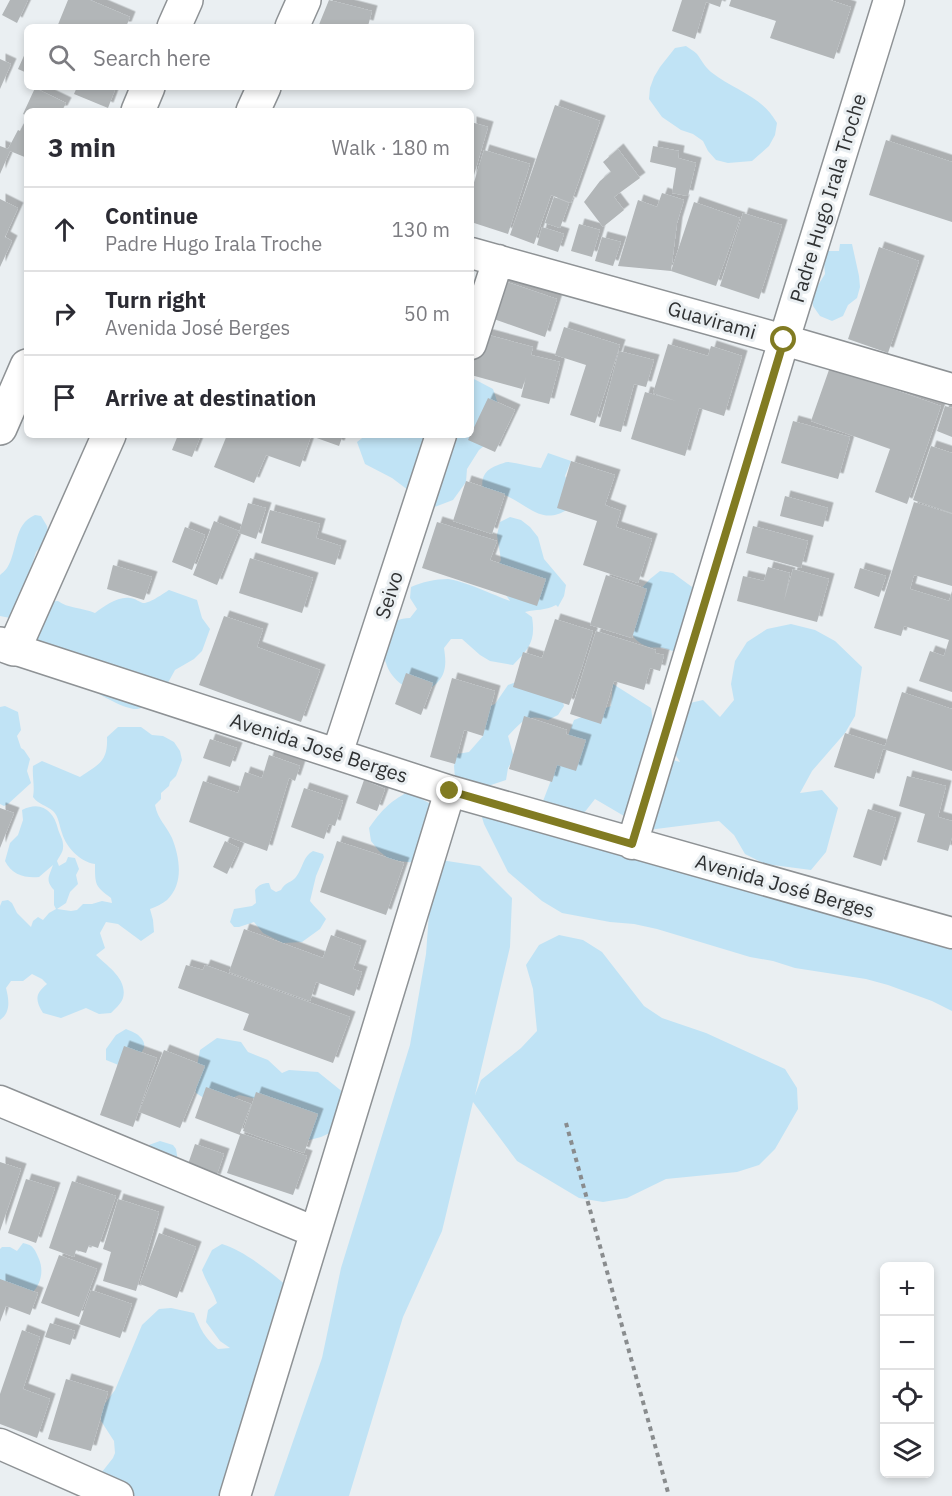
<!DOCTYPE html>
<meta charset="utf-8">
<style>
body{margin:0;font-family:"IBM Plex Sans",sans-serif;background:#f2f2f3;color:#2b2b33}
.controls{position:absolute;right:18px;bottom:18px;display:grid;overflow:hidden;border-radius:9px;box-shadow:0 3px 9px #0003}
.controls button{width:54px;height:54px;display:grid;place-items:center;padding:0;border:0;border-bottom:2px solid #e1e1e2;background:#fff;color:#2b2b33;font:30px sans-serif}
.stop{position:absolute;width:18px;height:18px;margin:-14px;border:4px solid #817b22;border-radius:50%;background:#fff}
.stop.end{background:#817b22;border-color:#fff;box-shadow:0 2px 6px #0008}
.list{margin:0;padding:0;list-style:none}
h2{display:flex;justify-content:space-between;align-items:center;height:78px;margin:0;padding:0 24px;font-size:26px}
h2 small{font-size:20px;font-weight:400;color:#7c7c81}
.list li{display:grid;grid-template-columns:39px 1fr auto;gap:18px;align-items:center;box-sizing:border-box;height:84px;padding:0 24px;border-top:2px solid #e1e1e2}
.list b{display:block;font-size:22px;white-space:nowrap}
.list p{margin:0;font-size:20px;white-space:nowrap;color:#7c7c81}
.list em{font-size:20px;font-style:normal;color:#7c7c81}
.icon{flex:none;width:33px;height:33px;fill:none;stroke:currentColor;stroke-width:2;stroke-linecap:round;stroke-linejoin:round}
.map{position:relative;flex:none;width:952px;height:1496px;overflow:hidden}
.search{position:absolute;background:#fff;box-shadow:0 3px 9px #0003;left:24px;top:24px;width:450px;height:66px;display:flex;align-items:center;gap:15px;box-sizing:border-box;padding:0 21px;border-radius:9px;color:#7c7c81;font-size:22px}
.panel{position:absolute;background:#fff;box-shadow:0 3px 9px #0003;left:24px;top:108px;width:450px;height:330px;border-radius:9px}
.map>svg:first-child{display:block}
</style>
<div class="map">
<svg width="952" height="1496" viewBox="0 0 952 1496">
<defs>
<filter id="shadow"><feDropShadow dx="5.5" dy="-5.5" stdDeviation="0" flood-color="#0004"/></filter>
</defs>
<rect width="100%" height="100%" fill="#eaeff2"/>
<path fill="#c0e3f5" d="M686,46C689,48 694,51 697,54C702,61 705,67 711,72C735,91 761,95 777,123L775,135L769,146L752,161L728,163L716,160L708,151L703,141L693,134L681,130L662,117L649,99L650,88L654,77L660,67L675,48Z
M840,244H852L859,276L860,287L857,298L848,305L843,316L832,321L820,316L813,306L812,295L825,274L824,263L827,251H839Z
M471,378L474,379L493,389L500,410L496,436L479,450L467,469L466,482L453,500L432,508L392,478L365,464L357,442L366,435H471Z
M548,453L571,461L565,476L571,487L568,509C543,526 529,506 507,496C500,493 490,495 483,495C481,479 482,471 498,465C501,464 505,462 508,462C519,463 530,467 541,468Z
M35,515L41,516L47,526L48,532L43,544L36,552L31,568L20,595L16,617L10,618L0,616V575C2,573 5,571 7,568C18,551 13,524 35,515Z
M510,517L521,520L530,527L538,537L544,559L566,585L564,596L558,607L556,605C544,611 537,609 525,612L532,617C536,641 529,649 513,665L490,661L480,655L462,639H451L444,648C446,661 447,673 437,683C419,700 392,684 386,663C384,659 385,653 385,649C385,629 389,619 410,618L417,609L410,598L411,587C422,582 435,579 448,579C464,581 494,595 510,601L498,583L496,570L501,560L497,535L500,522Z
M660,571L673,573L703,595L686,650C673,653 675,651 663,648C658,647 653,648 649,647C627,640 629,623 627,604L650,579Z
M169,590L197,600L202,618L210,629L202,651L194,659L175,670L158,701C152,703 143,708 137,709C115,710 53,663 32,650L48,602L58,601C67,608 83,608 95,613C104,606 118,596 130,598C135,598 139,602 143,603C149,604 164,593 169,590Z
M791,624L815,630L835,641L862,667L855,716L845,733L812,771L800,793L822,790L838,808L826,852L811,870L765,864L745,854L734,835L719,821L648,830L595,799L580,818L952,947V1011L932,1001L888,985L866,979L795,968L773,961L750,957L657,929L634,924L610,922L562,913L542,901L508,872L484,824L481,814L540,809L574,720L611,706L613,684L651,708L658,756L680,762L669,744L681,705L703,700L720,717L734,700L731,684L735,661L747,642L767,629Z
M519,681L561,695L564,706L558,715L548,720C526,713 522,722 508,736L514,758L508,768L506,780L473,791L455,779L454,766L457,754L469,752L483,736L473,713L495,704L508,685Z
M5,706L18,712L21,730L17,736L21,748L24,750L30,759L27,771L31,783L8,804L4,806L0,804V707Z
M118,727H141L152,735L163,736L174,742L180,751L182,760L176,776L170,782L169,786L161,793V799L155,805C158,820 166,825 172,838C180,858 184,884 167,900C162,904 156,907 150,909L153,920L154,932L141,941L118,924L106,922L100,933L105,948L96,955C107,966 128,979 123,998C121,1004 115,1009 111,1013L99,1014L86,1008L61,1018L43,1013C35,1000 35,994 47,984L42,979L32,974L23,981H11L6,988C9,1000 11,1012 0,1020V906L2,901L8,900L12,903L17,913L31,927L33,921L38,917L43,920L49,913L56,909L54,905V890C45,880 49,877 53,865L39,877C24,878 12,875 5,861L10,843L18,835L23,820L22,810C41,800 54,811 58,829C60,836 64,840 63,848C63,852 59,857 57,861L59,866L66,862L68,857L75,858L79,869L76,875L78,884L70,892L66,903L57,909L71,911L77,910L83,904H92L102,901L112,903L111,898C95,886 95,885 95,864C80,862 66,847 62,833C59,825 59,817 53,811C46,805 39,805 33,797C35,786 32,777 33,766L42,761L80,777C99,764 108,762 107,737Z
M408,792L429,803L437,811L434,859L480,866L512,898L510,947L475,1095L481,1080L521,1048L537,1031L533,989L526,965L539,945L559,935L583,940L602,952L644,1006L662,1018L706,1033L785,1069L797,1088L798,1109L775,1149L759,1165L737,1172L666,1179L627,1198L603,1202L579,1198L517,1161L473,1102L442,1231L403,1317L349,1496H274L322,1358L341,1268L410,1045L426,954L433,860L423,864L400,861L389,859L379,851L371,841L369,828C381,811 389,802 408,792Z
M313,851L323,854L324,857L316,876L310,901C315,908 321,912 326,919L320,929L302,942L283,943L263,933L254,922L239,927H234L230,922L234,909L252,906L256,903L255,890C259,885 262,883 269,883L271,889L276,892L281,890C285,882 291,883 296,877C303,868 303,856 313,851Z
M126,1029C130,1031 137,1033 140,1037C154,1050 130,1061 121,1066L106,1060V1049L116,1035Z
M217,1038L241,1042L248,1052L268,1060L282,1073L289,1070L318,1072L344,1093L332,1132L321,1137L302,1142L262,1100L239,1095L230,1099L207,1100L196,1093L195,1077L200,1050Z
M160,1141L173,1145L176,1149L178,1161L146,1146Z
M23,1243C34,1245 35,1250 39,1259C44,1271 41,1285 31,1294L0,1289V1249L2,1247H10L17,1251Z
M222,1244C247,1252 271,1273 291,1289L268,1374L250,1389L253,1400L242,1496H106L98,1477L113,1458L115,1453L114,1441L101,1421V1409L115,1390L142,1325L159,1309L171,1308L194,1313C201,1330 204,1337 218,1349L230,1348L220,1341L206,1322L208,1310L217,1303C213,1291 206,1282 202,1270L212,1250Z"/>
<path fill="#b2b6b8" filter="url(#shadow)" d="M10,0H28L17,23L2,15Z
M68,0H90L130,17L126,27H57Z
M329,0L372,11L368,26L361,24L360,27H318Z
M682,0H722L720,7L706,2L695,39L672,31Z
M731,0H830L851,7L834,59L770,38L776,21L729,6Z
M27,49V73L18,69Z
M0,59L11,64L0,89Z
M77,87H116L108,108L74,94Z
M35,88L66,103L62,111H27V116L23,114Z
M555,105L600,121L571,203L551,195L534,244L510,235Z
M27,117V158L10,151L0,174V146L8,149L18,130L20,131Z
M471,122L488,127L472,182H471Z
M886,140L952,162V222L869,195Z
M653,146L679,151L678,158L696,163L688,196L672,193L676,168L650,162Z
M618,149L640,178L614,197L624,210L603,227L584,202L600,181L611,172L603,162Z
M484,150L530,164L508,234L471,222V192Z
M662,193L684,200L677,223L671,271L694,202L740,218L716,286L671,271L618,266L638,200L657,207Z
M554,197L569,203L560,228L545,223Z
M0,199L18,208L5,237L12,241L0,267Z
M743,213L782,225L759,299L720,286Z
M579,224L600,230L592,257L571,251Z
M542,227L564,234L558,252L537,245Z
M602,237L621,242L613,266L595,261Z
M879,247L919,261L888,353L848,339Z
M504,281L557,299L545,337L491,318Z
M564,327L620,345L595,423L570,415L586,365L555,355Z
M481,333L533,347L531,355L560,362L549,404L521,397L526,377L522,389L471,375V371Z
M668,344L708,356L711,346L742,356L724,416L699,408L685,456L631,439L645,392L676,401L653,393Z
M619,351L654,360L646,387L634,384L621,432L599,426Z
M830,367L941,406L907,504L875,492L890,449L811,421Z
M488,398L515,410L495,452L468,440Z
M945,406L952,408V437L937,431Z
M793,421L850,437L838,479L781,463Z
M178,435H201L192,457L172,450Z
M227,435H343L339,446L311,436L300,467L266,455L254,483L214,467Z
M931,446L952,453V513L913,500Z
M571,461L615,475L605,505L621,511L616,527L652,539L638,583L583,565L597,521L557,508Z
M466,481L505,494L492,534L453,521Z
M785,496L828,508L823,527L780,516Z
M914,502L952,514V586L914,575L910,589L949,601L952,591V692L919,681L930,651L944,656L949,640L904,626L901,636L874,628Z
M248,503L266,508L256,539L239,533Z
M270,510L320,524L316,538L341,546L335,565L261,543Z
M214,521L239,531L217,585L193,575Z
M437,522L497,541L490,560L546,579L537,606L422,568Z
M753,526L808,541L801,568L746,553Z
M185,527L205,535L192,570L172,562Z
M250,558L313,578L302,613L239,593Z
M113,565L152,577L144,600L107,589Z
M768,567L790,573L784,601L793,569L829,579L817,622L737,601L743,576L764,581Z
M860,568L886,576L879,597L854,588Z
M606,575L647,589L632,638L590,625Z
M224,616L263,629L257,647L320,670L301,722L199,685Z
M555,619L593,631L581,670L570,666L581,670L569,705L513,687L523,652L542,658Z
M596,631L656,650L655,653L664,655L660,671L650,668L644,690L614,681L601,724L570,714Z
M406,673L433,683L421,715L395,704Z
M452,678L495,691L483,736L464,730L455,764L430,757Z
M902,692L952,709V771L883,749L874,779L834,767L845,733L885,746Z
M524,716L567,730L566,734L586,740L576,771L557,765L552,782L509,769Z
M210,739L237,748L230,767L203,758Z
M269,755L300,766L295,781L289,778L267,851L189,822L203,781L238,793L245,772L262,778Z
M907,776L946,786L938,817L952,821V837L948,851L917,842L925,814L899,806Z
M364,780L385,789L377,811L356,803Z
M304,788L343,801L335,826L329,824L324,839L291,827Z
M0,808L14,813L0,848Z
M868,809L896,818L881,866L853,857Z
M225,841L239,848L227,874L213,867Z
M337,841L404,863L386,915L320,892Z
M244,929L323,958L331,935L361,946L353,969L362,972L354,996L316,982L310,1001L229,972Z
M186,965L203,970L205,965L350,1017L333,1063L243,1030L249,1014L178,988Z
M124,1046L157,1058L133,1127L100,1115Z
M164,1050L205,1066L180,1128L139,1112Z
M206,1087L251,1104L240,1133L307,1156L293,1195L227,1173L240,1135L195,1118Z
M256,1092L318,1114L304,1153L243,1131Z
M195,1144L224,1154L215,1180L186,1170Z
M0,1162L21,1169L0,1231Z
M26,1179L55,1188L36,1243L8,1233Z
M72,1181L116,1196L98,1248L89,1245L86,1253L76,1250L74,1257L49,1248Z
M118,1199L159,1212L136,1291L103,1281L111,1252L103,1249Z
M159,1233L196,1247L177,1298L140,1284Z
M59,1255L97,1269L79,1317L41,1303Z
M0,1279L38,1293L30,1315L6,1306L0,1322Z
M91,1290L132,1304L120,1338L79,1324Z
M50,1323L75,1331L70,1345L45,1337Z
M22,1330L40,1337L23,1389L50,1399L37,1438L0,1424V1394Z
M66,1379L108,1392L91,1451L48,1439Z"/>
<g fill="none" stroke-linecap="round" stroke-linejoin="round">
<defs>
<path id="minor" d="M471,253L784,340L952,389
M471,344L498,260
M14,649L450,791L952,933
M337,754L441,435
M632,844L784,340L889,0
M0,1101L315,1232
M0,1444L118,1496
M235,1496L450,791"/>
<path id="major" d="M174,27L186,0
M292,27L304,0
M138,111L148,87
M253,111L264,87
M0,428L27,366
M0,644L14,649L109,435"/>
</defs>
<use href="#minor" stroke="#8e9295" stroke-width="33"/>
<use href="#major" stroke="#8e9295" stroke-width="36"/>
<path stroke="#898c8e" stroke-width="4" stroke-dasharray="4.5 4.5" stroke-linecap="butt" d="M566,1123L669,1496"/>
<use href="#minor" stroke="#fff" stroke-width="30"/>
<use href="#major" stroke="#fff" stroke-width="33"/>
</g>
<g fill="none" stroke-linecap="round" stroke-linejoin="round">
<path stroke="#817b22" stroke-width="8" d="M450,791L632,844L784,340"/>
</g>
<g text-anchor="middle" stroke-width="6" stroke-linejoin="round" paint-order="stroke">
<g font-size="20" fill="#2f3132" stroke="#eaeff2">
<text transform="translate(828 198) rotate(-73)" y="7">Padre Hugo Irala Troche</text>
<text transform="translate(712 320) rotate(16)" y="7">Guavirami</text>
<text transform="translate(389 595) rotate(-72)" y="7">Seivo</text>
<text transform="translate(319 748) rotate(18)" y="7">Avenida José Berges</text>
<text transform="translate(785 886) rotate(16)" y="7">Avenida José Berges</text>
</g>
</g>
</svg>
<div class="controls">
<button>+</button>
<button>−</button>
<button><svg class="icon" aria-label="locate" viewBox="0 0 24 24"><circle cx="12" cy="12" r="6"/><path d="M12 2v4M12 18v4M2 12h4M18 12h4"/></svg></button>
<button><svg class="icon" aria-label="layers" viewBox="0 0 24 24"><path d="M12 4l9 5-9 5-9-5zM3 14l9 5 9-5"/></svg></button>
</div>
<div class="stop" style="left:784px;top:340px"></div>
<div class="stop end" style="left:450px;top:791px"></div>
<div class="search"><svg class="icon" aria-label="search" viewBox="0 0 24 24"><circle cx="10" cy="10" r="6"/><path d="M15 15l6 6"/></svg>Search here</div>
<section class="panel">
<h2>3 min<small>Walk · 180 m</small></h2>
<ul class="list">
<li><svg class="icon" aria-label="ahead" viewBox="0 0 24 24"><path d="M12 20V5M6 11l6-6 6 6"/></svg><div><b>Continue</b><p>Padre Hugo Irala Troche</p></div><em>130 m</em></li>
<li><svg class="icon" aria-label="right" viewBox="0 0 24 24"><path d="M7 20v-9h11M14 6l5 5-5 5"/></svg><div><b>Turn right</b><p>Avenida José Berges</p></div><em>50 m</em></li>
<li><svg class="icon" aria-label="arrive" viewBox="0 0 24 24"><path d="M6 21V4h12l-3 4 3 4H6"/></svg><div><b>Arrive at destination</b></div></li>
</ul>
</section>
</div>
